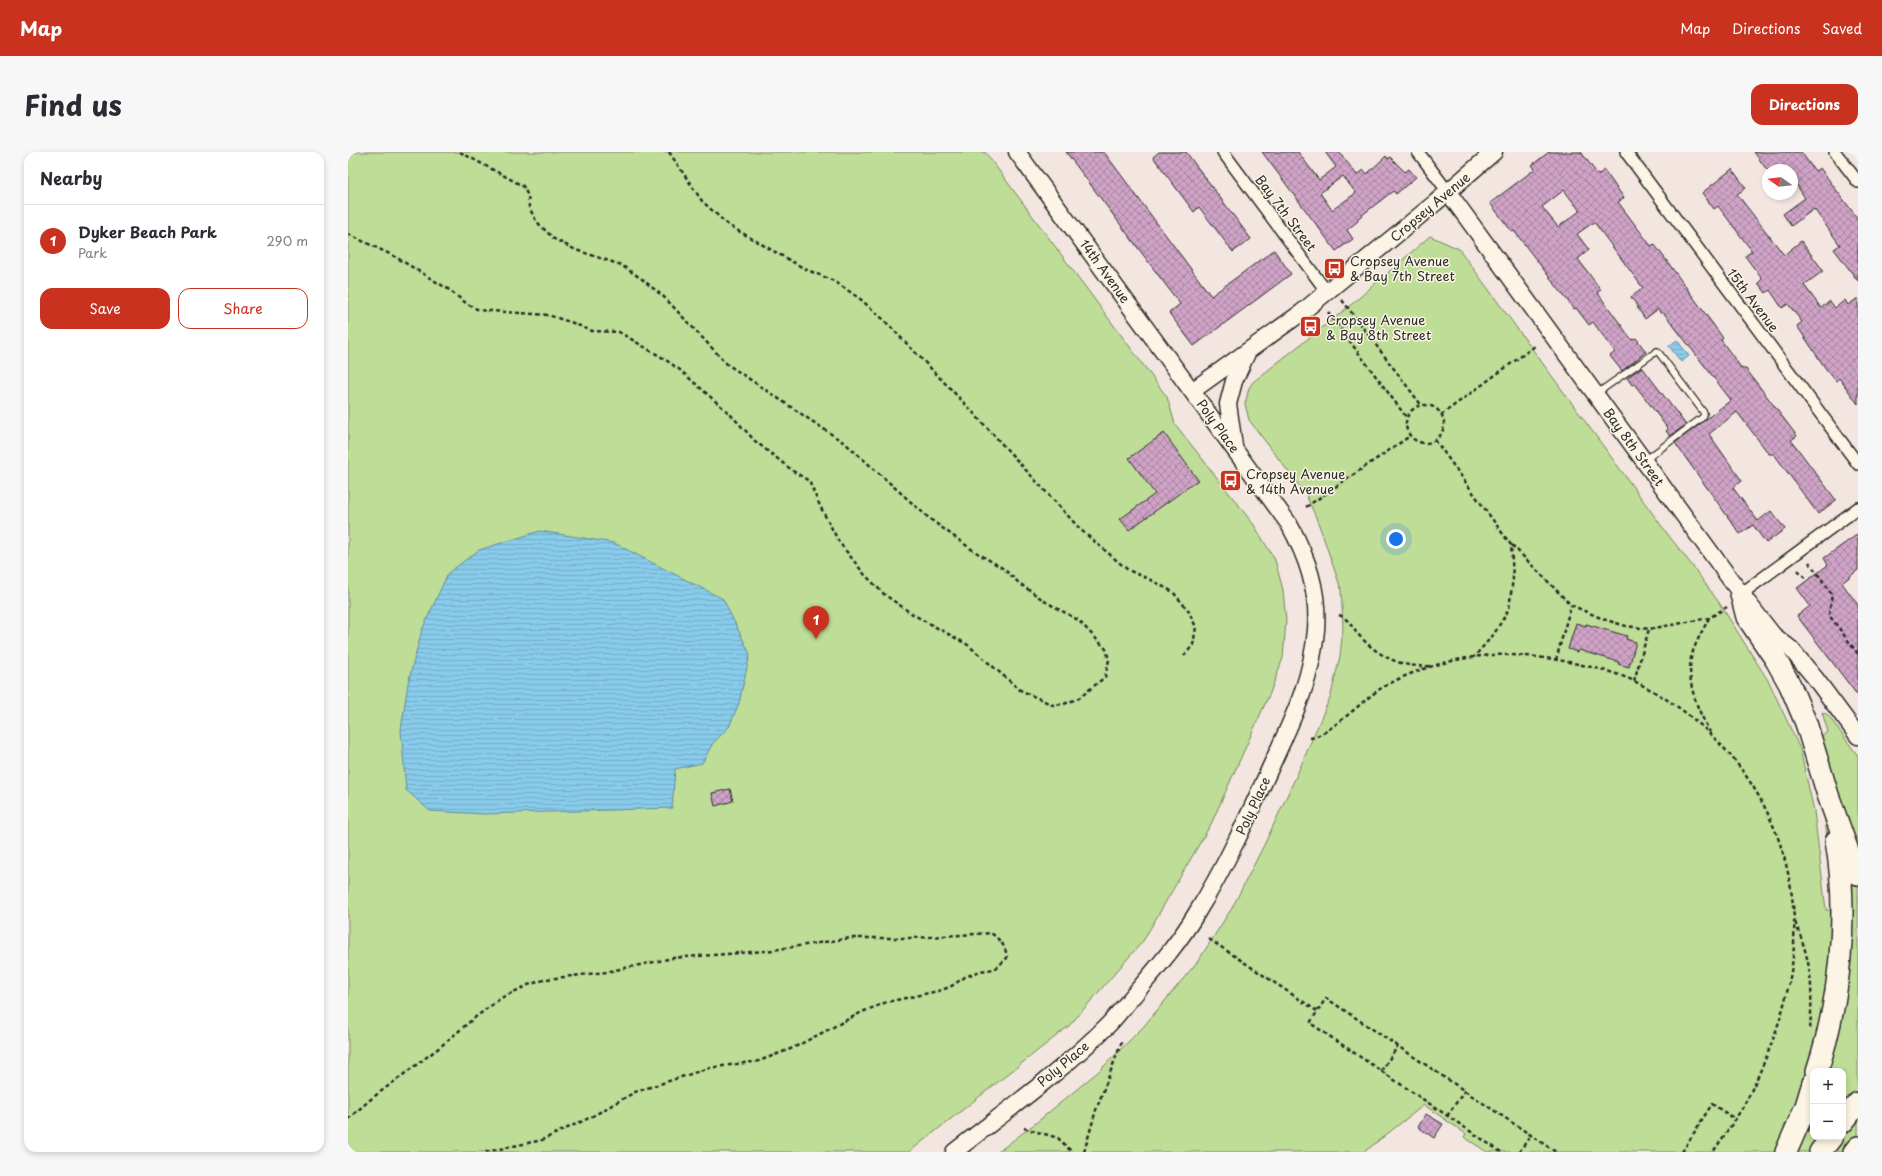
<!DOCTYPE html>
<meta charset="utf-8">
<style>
body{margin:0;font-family:"Playpen Sans",sans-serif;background:#f7f7f7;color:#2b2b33}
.controls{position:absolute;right:12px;bottom:12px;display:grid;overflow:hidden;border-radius:8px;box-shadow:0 2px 6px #0003}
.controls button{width:36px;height:36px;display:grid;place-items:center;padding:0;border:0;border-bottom:1px solid #e1e1e2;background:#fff;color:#2b2b33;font:20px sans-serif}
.compass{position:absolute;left:1414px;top:12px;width:36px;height:36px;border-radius:50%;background:#fff;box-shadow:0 2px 6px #0003;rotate:285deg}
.you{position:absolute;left:1048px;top:387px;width:14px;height:14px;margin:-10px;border:3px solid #fff;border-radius:50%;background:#1a73e8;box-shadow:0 0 0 6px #1a73e833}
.badge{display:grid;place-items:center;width:26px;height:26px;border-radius:50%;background:#c8321e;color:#fff;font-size:13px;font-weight:700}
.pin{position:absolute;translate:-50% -33px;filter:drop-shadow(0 1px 2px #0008)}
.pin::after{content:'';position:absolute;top:21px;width:14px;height:12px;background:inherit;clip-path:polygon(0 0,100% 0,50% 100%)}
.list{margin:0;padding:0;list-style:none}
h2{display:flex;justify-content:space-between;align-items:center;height:52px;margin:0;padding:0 16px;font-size:17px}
h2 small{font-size:13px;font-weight:400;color:#7c7c81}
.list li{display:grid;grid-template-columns:26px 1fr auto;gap:12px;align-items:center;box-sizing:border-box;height:72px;padding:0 16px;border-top:1px solid #e1e1e2}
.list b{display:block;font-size:15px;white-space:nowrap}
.list p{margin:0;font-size:13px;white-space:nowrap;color:#7c7c81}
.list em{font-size:13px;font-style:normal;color:#7c7c81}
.actions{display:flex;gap:8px;padding:12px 16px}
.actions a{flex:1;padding:9px 0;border:1px solid #c8321e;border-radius:12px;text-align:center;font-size:14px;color:#c8321e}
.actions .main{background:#c8321e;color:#fff}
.map{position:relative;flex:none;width:1510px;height:1000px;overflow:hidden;border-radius:12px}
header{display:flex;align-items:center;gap:24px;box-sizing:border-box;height:56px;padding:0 20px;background:#c8321e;color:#fff}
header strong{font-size:19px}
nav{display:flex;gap:22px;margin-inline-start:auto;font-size:14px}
.intro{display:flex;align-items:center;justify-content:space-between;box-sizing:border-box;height:96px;padding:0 24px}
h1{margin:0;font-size:28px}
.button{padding:10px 18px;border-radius:12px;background:#c8321e;color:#fff;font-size:14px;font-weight:700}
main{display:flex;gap:24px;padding:0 24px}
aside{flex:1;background:#fff;border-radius:12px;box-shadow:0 2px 6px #0003}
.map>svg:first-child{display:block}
</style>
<header>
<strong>Map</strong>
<nav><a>Map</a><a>Directions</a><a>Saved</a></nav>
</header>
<div class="intro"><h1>Find us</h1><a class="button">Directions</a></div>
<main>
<aside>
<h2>Nearby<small></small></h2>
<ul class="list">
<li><span class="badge">1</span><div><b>Dyker Beach Park</b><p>Park</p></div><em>290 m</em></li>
</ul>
<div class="actions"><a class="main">Save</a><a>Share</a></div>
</aside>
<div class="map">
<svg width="1510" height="1000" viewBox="0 0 1510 1000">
<defs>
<pattern id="water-rules" width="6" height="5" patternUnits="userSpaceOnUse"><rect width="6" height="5" fill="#89cbeb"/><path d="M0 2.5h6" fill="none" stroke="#76aeca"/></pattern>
<pattern id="building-cross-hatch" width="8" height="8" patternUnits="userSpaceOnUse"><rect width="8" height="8" fill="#cfa3c6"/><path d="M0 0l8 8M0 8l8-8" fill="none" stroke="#a885a1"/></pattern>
</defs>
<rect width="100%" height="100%" fill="#f3e5df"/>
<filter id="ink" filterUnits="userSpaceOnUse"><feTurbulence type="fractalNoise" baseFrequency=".025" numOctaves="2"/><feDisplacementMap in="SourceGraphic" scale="8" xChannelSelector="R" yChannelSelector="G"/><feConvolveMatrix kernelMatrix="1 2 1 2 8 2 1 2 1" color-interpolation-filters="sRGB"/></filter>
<g filter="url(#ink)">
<path fill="#bedd96" stroke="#748460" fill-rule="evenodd" d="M0,0H637L819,245L827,272L906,373L927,408L935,438L938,469L935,506L922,541L863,672L795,789L721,874L561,1000H0Z
M1082,84L1111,97L1321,384L1343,412L1372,452L1421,530L1452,597L1466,659L1478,758H1486V745L1476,659L1462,592L1480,580L1474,560L1480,563L1510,604V1000H1139L1116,985L1118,982L1076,953L1016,1000H650L689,970L751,919L796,874L850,809L884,756L918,689L951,618L983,543L992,504L995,475L993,437L970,370L958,343L901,268L897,252L901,236L905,230L1004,152ZM1465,919H1495V985H1465Z"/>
<path fill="url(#water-rules)" stroke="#638b9e" d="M1329,188L1341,204L1333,210L1321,194Z
M192,379L266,391L375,447L402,502L391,551L381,575L365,591L354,611L327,617L324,656L137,662L82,659L58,638L53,578L60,531L74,478L100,421L131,398Z"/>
<path fill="url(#building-cross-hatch)" stroke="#2b2b2b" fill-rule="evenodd" d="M718,0H756L863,144L926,98L943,122L846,194L821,161L832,152Z
M811,0H838L903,87L885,100L851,55L846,60L805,5Z
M914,0H950L971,28L988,15L977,0H991L1009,23L1016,18L1019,22L1038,4L1040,7L1042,5L1057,20L1061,17L1068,25L1048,42L1045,39L1009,67L1010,69L999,78L1005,87L988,99ZM995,24L1008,41L984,58L972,41Z
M1201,0H1233L1250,23L1256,18L1276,46L1270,50L1303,94L1306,92L1313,101L1375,186L1373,188L1394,217H1398L1449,284L1443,288L1488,348L1470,362L1426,302H1421L1389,260L1361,282L1394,329L1385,336L1410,369L1423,359L1437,377L1418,391L1405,373L1392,382L1327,291L1383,248L1315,160L1313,162L1310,157L1297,167L1289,155H1290L1283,145L1295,136L1246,70L1229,82L1241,98L1230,107L1253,138L1249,140L1284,188L1288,186L1298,200L1274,219L1262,204L1267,200L1245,170L1241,173L1228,156L1226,157L1166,79L1164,80L1142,51L1187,17L1184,13ZM1216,38L1232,59L1210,75L1194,55Z
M1406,0H1453L1467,19L1472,16L1510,67V129L1486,97L1492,93L1466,57L1443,74L1435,62L1457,46L1444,26V18H1419Z
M1384,17L1398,36L1389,42L1436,103L1453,89L1474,117L1475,119L1456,133L1473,156L1482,149L1487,156L1497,148L1500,153L1510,146V252L1491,226L1488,229L1478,217L1449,174L1454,170L1440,152L1434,156L1422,138L1418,141L1410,131L1414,127L1397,104L1404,99L1370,54L1366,57L1354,41Z
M1294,215L1338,273L1322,284L1318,279L1320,277L1297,246L1286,232L1284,233L1279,226Z
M816,281L850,328L781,378L772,367L807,342L781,306Z
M1510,382V418L1494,431L1510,453V544L1449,464L1462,454L1449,436L1480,413L1476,406Z
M1228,471L1238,474V472L1279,484L1278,487L1288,490L1281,515L1270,512L1271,510L1231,498L1230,500L1220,497Z
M382,637L385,649L367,654L364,641Z
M1078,962L1095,972L1086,986L1070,975Z"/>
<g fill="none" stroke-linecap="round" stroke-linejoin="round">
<defs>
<path id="lane" d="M1248,242L1309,199L1311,201L1356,261L1355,265L1296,309"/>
<path id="street" d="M875,0L979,140
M1070,0L1100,40
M1278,0L1510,312
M1487,0L1510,30
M1393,442L1510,356"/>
<path id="secondary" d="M1100,40L1393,442L1425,483L1443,497L1467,526L1510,584
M844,239L953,161L1087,51L1146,0
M886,294L880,252L886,229L900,199
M606,1000C658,959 713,920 760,873C769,864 776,854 785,844C807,818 830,792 848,762C878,714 901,663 924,612C945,566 964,528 968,478C971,438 959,405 941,372L669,0"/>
<path id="highway" d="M1393,442L1399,465L1428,508L1442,533L1458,571L1480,643L1500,699L1510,722
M1469,919C1492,849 1501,762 1488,689
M1495,970L1510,951
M1438,1000L1458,954L1465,931
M1472,1000L1484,985
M1506,1000L1510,995"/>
</defs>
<use href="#lane" stroke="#2b2b2b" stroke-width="8"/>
<use href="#street" stroke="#2b2b2b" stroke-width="14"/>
<use href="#secondary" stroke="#2b2b2b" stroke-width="19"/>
<use href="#highway" stroke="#2b2b2b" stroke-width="24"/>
<path stroke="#2b2b2b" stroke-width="2.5" stroke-dasharray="4 3" stroke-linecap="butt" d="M321,0L354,49L380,73L457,117L486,129L511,146L535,167L620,255L733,378L780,418L803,428L825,440L840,458L848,475L845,493L836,504
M0,82L46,104L100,137L119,152L131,158L200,163L225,171L244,179L271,180L315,206L332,218L383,263L407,289L445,319L461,329L472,354L491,390L517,423L537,443L566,463L620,493L672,538L705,553L716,552L731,546L757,525L761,508L758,497L730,468L698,450L671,431L656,417L626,399L582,367L498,292L379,212L317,146L294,127L273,113L228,98L206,87L188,69L181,55L180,44L175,34L112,0
M994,148L1074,254
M980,160L1059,266
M1058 272a19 19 0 1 1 38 0a19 19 0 1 1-38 0Z
M1093,263L1187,194
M1087,288L1163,393L1165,426L1161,457L1146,482L1126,505
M958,355L1062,284
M1164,393L1223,453L1255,467L1278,474L1301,477L1361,466L1379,455
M1461,410L1484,442L1481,463L1510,502
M1450,418L1459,428
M991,463C999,466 1003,473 1008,480C1028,503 1051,516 1082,514
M1361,466C1355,478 1346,493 1343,506C1339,532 1349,557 1362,580
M1208,508L1223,453
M1286,529L1301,477
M962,586C980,584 1015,548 1032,537C1065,517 1106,506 1144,503C1168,502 1193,505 1216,509C1239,514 1265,519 1286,529C1380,575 1442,663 1446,769C1449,825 1429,884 1405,935C1395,958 1379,979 1365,1000
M1447,770C1464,811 1465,834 1462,878
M861,787L969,859
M1033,919L1050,894
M1099,964L1117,938
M0,967L23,947L92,895L125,867L153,846L180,833L199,827L258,820L325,806L418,799L503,786H564L643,781C652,788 658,794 659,806L647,817L632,819L617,825L602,835L590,839L539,850L514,860L445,896L411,909L361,916L287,940L243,965L194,988L137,1000
M676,976L710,986L724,1000
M736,1000L748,958L774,889
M1153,1000L962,871L978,846L1208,1000
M1171,1000L1183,983
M1334,1000L1364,952L1387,967"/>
<use href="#lane" stroke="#fcf5e5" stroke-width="5.5"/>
<use href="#street" stroke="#fcf5e5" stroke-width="11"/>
<use href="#secondary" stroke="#fcf5e5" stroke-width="16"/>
<use href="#highway" stroke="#fcf5e5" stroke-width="21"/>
</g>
</g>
<defs>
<symbol id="bus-square" viewBox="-11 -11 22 22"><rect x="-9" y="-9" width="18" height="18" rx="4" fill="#c8321e" stroke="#fcf5e5"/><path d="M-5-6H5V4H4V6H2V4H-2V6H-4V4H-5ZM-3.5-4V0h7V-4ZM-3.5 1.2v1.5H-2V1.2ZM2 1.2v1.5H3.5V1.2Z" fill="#fff"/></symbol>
</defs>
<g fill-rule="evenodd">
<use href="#bus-square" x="974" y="104" width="25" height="25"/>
<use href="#bus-square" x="950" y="162" width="25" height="25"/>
<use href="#bus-square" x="870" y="316" width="25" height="25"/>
</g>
<g text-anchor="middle" stroke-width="3" stroke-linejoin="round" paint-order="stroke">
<g font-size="13" fill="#2b2b2b" stroke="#fcf5e5">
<text transform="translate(1082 55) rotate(-40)" y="5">Cropsey Avenue</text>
<text transform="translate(938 61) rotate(53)" y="5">Bay 7th Street</text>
<text transform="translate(757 119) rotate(54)" y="5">14th Avenue</text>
<text transform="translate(1405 148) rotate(53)" y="5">15th Avenue</text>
<text transform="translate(870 274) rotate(54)" y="5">Poly Place</text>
<text transform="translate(1286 295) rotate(54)" y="5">Bay 8th Street</text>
<text transform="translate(905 654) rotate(-65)" y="5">Poly Place</text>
<text transform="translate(715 912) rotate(-40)" y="5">Poly Place</text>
</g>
<g font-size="13" fill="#2b2b2b" stroke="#fcf5e5" text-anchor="start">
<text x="1002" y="114">Cropsey Avenue<tspan x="1002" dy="15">&amp; Bay 7th Street</tspan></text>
<text x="978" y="173">Cropsey Avenue<tspan x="978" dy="15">&amp; Bay 8th Street</tspan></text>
<text x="898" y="327">Cropsey Avenue<tspan x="898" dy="15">&amp; 14th Avenue</tspan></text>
</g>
</g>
</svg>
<div class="controls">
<button>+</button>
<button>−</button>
</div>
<svg class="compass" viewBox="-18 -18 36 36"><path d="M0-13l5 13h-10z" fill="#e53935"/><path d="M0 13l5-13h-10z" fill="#7c7c81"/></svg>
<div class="you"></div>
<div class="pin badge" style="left:468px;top:487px">1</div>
</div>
</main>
